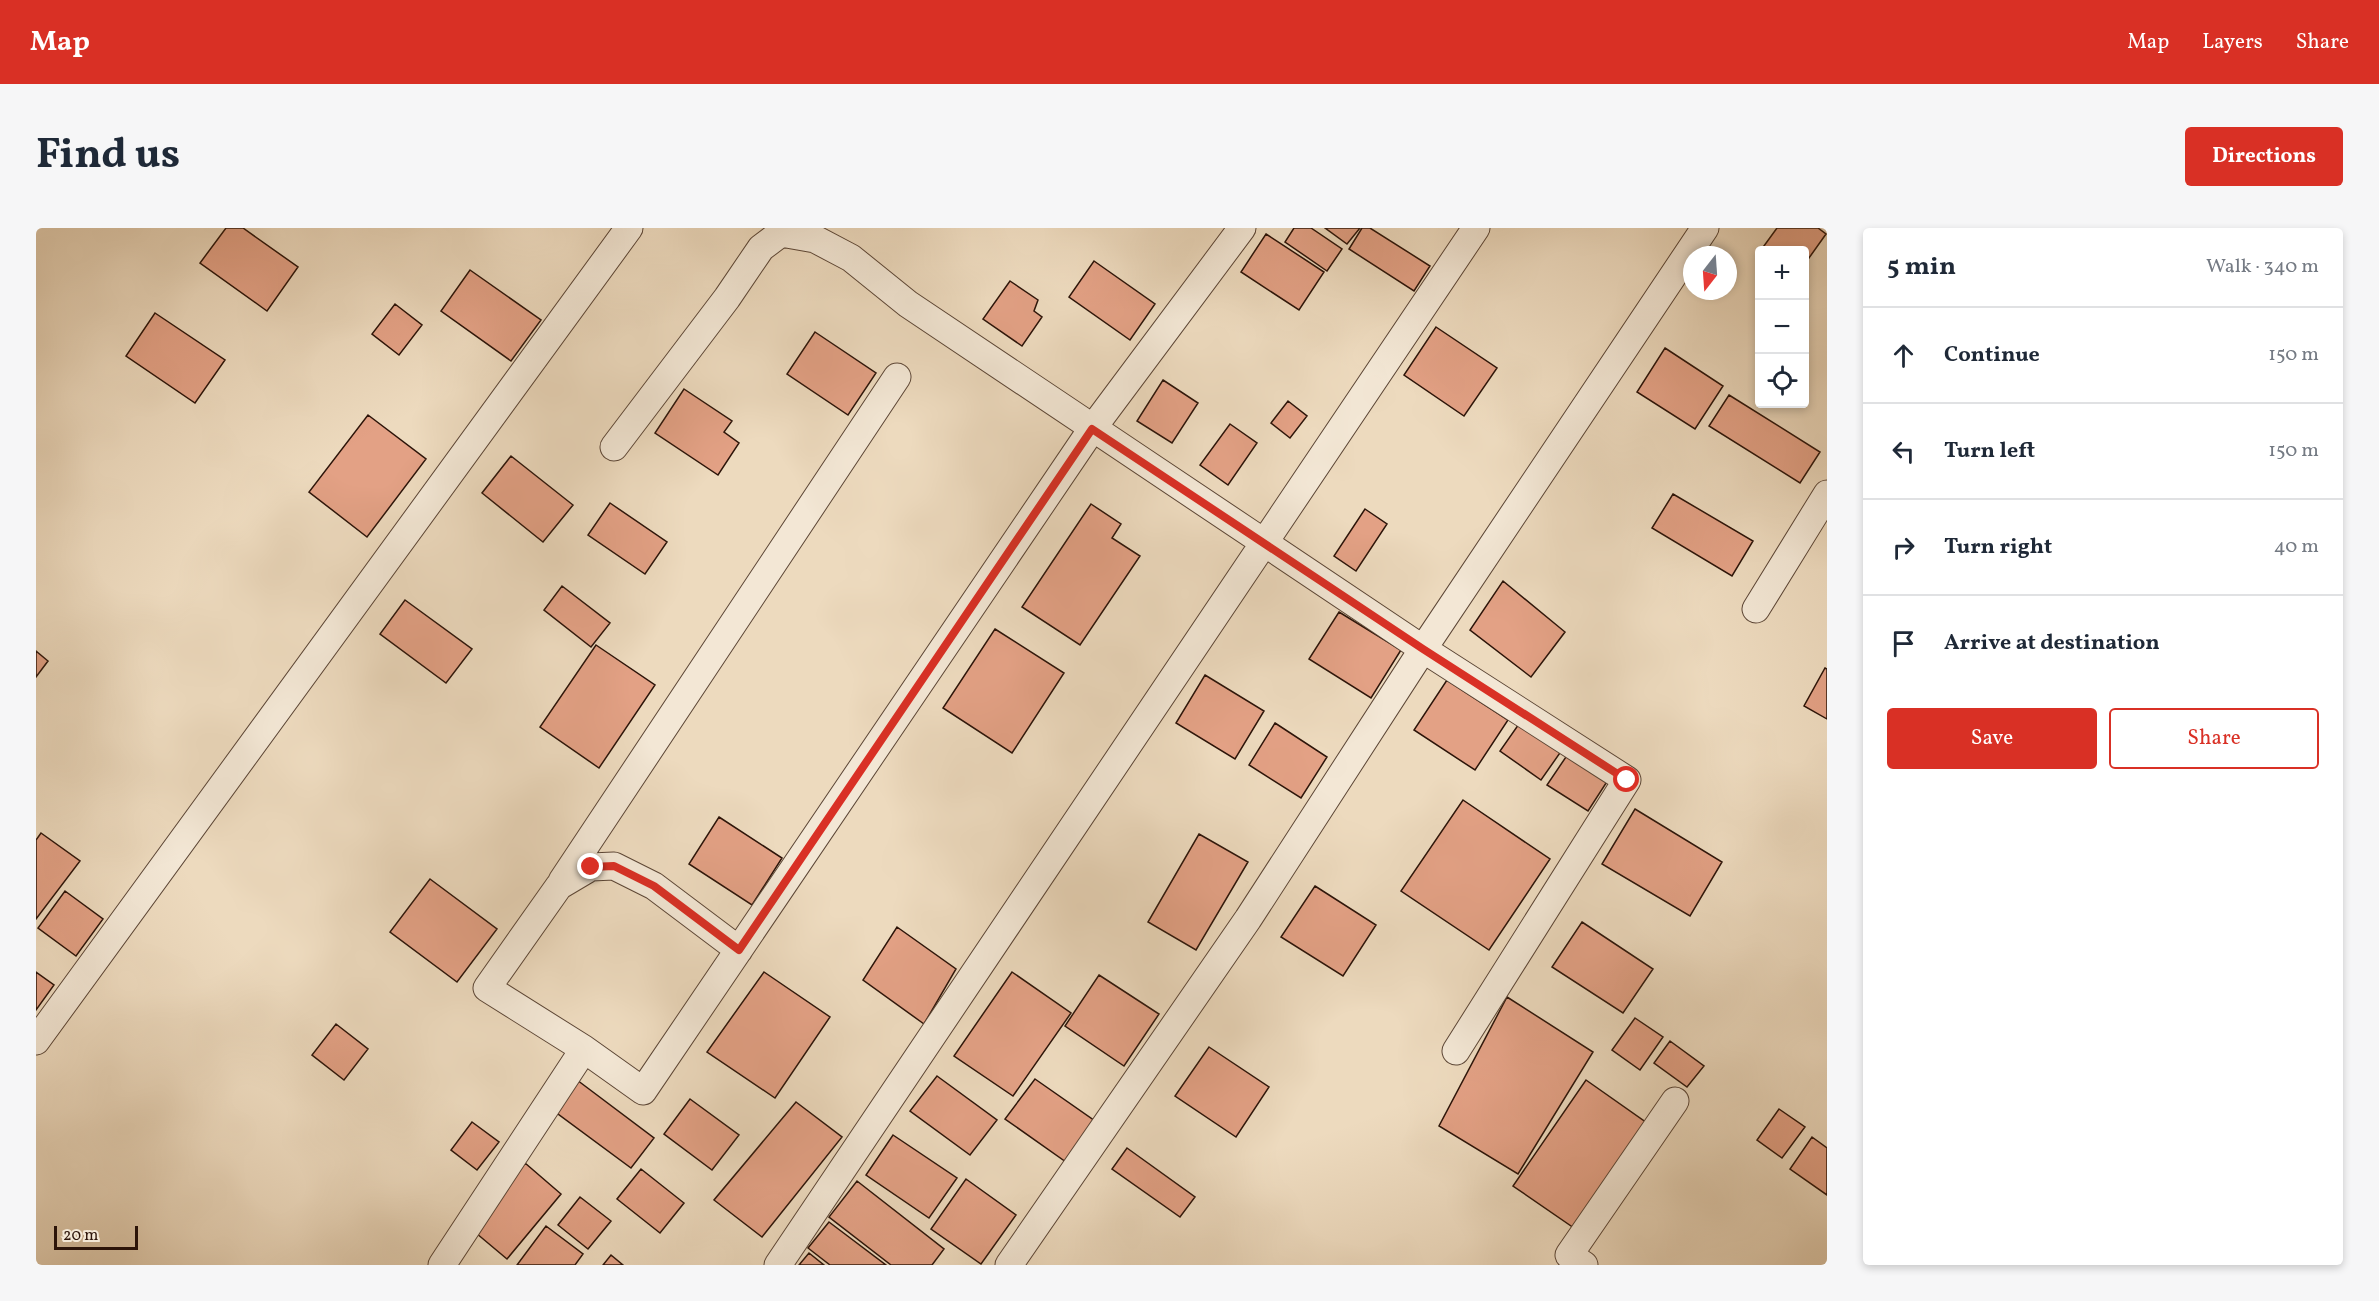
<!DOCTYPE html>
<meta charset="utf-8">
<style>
body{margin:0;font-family:Vollkorn,serif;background:#f6f6f7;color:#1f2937}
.controls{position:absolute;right:18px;top:18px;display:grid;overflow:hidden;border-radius:6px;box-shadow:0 3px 9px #0003}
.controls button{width:54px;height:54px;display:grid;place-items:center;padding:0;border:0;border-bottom:2px solid #e0e1e3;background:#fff;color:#1f2937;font:30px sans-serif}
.compass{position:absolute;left:1647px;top:18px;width:54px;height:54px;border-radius:50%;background:#fff;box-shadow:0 3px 9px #0003;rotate:197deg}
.scale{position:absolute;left:18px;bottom:15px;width:84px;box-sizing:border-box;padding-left:6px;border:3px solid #2c1409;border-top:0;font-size:16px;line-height:21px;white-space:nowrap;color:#2c1409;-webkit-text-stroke:4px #f3e7d5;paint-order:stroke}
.stop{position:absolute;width:18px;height:18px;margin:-14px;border:4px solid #d93025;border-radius:50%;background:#fff}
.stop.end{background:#d93025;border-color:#fff;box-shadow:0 2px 6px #0008}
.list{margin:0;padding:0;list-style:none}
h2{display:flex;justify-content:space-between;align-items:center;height:78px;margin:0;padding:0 24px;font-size:26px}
h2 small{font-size:20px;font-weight:400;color:#747a83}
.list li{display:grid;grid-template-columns:39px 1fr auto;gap:18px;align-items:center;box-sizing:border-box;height:96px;padding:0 24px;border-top:2px solid #e0e1e3}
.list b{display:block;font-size:22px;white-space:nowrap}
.list em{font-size:20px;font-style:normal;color:#747a83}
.actions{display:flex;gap:12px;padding:18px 24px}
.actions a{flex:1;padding:14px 0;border:2px solid #d93025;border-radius:6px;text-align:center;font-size:21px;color:#d93025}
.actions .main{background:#d93025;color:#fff}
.icon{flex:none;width:33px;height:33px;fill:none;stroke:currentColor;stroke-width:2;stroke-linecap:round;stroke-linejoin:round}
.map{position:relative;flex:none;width:1791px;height:1037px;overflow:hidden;border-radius:6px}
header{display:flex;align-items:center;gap:36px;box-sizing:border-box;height:84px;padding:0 30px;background:#d93025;color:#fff}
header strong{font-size:28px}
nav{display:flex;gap:33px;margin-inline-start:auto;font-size:21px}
.intro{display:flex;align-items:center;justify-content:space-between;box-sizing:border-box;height:144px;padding:0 36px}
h1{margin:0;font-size:42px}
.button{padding:15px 27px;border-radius:6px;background:#d93025;color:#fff;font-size:21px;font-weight:700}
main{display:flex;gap:36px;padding:0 36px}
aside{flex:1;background:#fff;border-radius:6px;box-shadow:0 3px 9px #0003}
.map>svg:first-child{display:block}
</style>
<header>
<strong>Map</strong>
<nav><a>Map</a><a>Layers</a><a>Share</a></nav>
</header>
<div class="intro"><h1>Find us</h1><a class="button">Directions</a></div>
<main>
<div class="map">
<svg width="1791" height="1037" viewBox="0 0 1791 1037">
<rect width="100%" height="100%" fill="#eddabe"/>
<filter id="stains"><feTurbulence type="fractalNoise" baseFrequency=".00333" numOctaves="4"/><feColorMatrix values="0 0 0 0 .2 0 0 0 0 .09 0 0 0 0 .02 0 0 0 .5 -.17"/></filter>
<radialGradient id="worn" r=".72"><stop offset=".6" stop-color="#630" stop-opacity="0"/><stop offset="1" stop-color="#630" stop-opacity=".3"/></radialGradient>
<path fill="#e3a185" stroke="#2c1409" stroke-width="1.5" d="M190,0H207L262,39L231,83L164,35Z
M1258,0H1275L1306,21L1291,43L1249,14Z
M1289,0H1324L1311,16Z
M1326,0H1334L1394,38L1378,63L1313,21Z
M1741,0H1782L1790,6L1768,37V22H1725Z
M1230,6L1288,44L1263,82L1205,44Z
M1058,33L1119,76L1094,112L1033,69Z
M434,42L505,92L475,133L405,83Z
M974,53L1002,72L998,83L1006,89L986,118L947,91Z
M359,76L386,97L363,127L336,106Z
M119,85L189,132L159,175L90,128Z
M1400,99L1461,140L1428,188L1368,147Z
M779,104L840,145L812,187L751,146Z
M1629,120L1687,158L1659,201L1601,164Z
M1127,152L1162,175L1136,215L1101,193Z
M648,161L696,193L688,204L703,215L682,247L619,205Z
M1693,167L1784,224L1764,255L1673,198Z
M1252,173L1271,188L1254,210L1235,195Z
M332,187L390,231L331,309L273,264Z
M1194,196L1221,215L1192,257L1164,237Z
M475,228L537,277L507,314L446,265Z
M1637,266L1717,313L1696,348L1616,300Z
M574,275L631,314L609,346L552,307Z
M1055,276L1085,296L1076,310L1104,328L1044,417L986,379Z
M1329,281L1351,296L1320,343L1298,328Z
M1467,353L1529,404L1495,449L1434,402Z
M526,358L574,395L555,419L508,382Z
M369,372L436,421L410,455L344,406Z
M1303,384L1365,422L1335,470L1273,431Z
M959,401L1028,445L976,525L907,480Z
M560,417L619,457L563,540L504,499Z
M0,423L12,433L0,449Z
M1789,440L1791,441V491L1768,478Z
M1169,447L1228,483L1199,531L1140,495Z
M1411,452L1472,492L1439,542L1378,502Z
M1485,493L1526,522L1505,552L1464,523Z
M1239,495L1291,529L1265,570L1213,537Z
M1534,523L1574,549L1552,583L1511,557Z
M1427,572L1514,631L1453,722L1365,663Z
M1599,581L1686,634L1654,688L1566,636Z
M683,589L746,630L716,677L653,636Z
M5,605L44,633L0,691V612Z
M1163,606L1212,634L1160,722L1112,694Z
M394,651L461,701L421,754L354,704Z
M1279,658L1340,697L1307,748L1245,709Z
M29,663L67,691L40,728L2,700Z
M1546,694L1617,741L1587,785L1516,739Z
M861,699L920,741L888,796L827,752Z
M0,744L18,757L0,782Z
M728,744L794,789L739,870L671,824Z
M976,744L1035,785L977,868L918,828Z
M1063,747L1123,786L1088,838L1029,798Z
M1471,769L1557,824L1482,946L1403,898Z
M1599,790L1627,809L1604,842L1576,822Z
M300,796L332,821L308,852L276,827Z
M1634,813L1668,838L1651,859L1618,835Z
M1173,819L1233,859L1200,909L1139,868Z
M901,848L961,892L934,927L874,883Z
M999,851L1059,893L1030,934L969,891Z
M541,852L618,910L595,940L518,883Z
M1550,852L1611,895L1538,1000L1477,958Z
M654,871L703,907L676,942L628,906Z
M760,874L806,909L726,1009L678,972Z
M1743,881L1769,899L1746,930L1721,912Z
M436,894L463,914L441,942L415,922Z
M857,907L921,950L893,990L830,947Z
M1776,909L1791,920V967L1754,941Z
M1091,920L1159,969L1144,989L1076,941Z
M489,935L525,966L471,1031L434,1000Z
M605,941L648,975L624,1005L581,971Z
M930,951L980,987L945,1036L895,1001Z
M821,953L908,1021L896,1037H855L793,989Z
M544,969L575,993L552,1021L522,997Z
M793,994L850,1037H794L772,1020Z
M510,998L547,1026L539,1037H481Z
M773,1025L788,1037H763Z
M575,1027L587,1037H567Z"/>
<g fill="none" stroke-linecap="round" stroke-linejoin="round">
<defs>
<path id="minor" d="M578,219L691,70L725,20L745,5L779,11L815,30L872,76L1387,421L1591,552L1420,823
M1720,381L1791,266
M526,653L861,149
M703,722L618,658L578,638L555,639L523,658L451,760L548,821L607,863L1056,201L1206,0
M0,813L593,0
M406,1037L548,821
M742,1037L1440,0
M973,1037L1212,691L1387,421L1669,0
M1548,1037L1533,1027L1639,873"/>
</defs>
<use href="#minor" stroke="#5c4636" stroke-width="29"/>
<use href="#minor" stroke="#f3e7d5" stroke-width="27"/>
</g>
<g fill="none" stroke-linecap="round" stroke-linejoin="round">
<path stroke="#d93025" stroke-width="8" d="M555,639L578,638L618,658L703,722L1056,201L1387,421L1591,552"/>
</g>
<rect width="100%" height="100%" filter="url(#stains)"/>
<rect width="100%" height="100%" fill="url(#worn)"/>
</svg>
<div class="controls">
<button>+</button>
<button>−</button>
<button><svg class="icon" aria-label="locate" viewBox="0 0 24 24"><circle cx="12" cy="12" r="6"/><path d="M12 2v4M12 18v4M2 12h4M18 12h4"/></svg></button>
</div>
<svg class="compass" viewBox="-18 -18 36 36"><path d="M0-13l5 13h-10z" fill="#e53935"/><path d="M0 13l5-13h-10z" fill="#747a83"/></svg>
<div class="scale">20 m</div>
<div class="stop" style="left:1591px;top:552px"></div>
<div class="stop end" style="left:555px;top:639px"></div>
</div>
<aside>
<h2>5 min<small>Walk · 340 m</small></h2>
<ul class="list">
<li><svg class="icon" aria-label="ahead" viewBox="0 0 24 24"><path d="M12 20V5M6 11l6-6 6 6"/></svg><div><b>Continue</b></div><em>150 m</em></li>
<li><svg class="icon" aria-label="left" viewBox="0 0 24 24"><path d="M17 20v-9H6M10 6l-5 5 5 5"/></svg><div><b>Turn left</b></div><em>150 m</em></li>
<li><svg class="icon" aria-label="right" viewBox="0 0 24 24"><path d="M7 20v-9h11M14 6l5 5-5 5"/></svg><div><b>Turn right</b></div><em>40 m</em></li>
<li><svg class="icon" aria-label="arrive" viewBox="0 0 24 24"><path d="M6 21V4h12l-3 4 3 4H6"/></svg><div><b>Arrive at destination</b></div></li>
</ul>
<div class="actions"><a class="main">Save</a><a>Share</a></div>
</aside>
</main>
